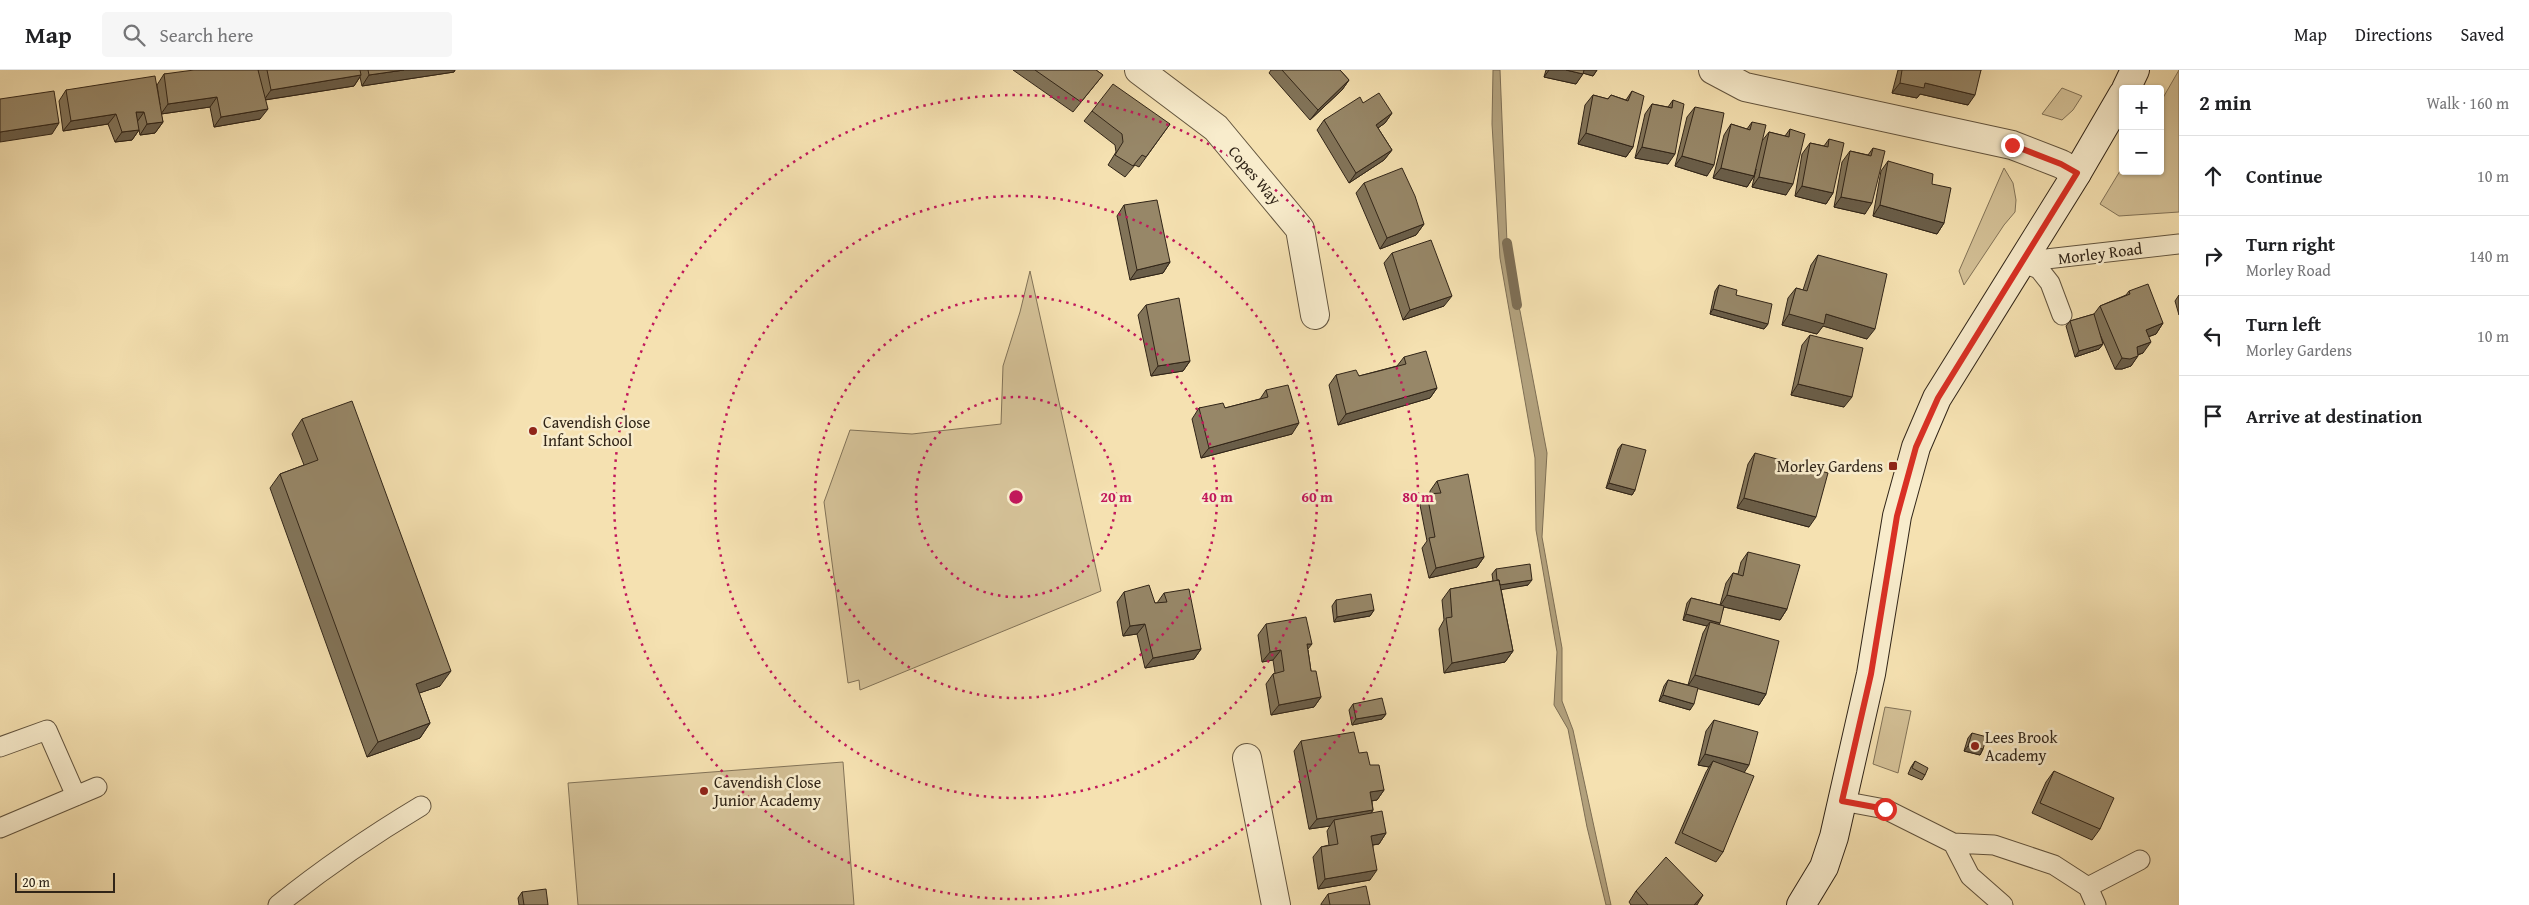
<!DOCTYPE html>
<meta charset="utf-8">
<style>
body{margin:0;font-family:"Gentium Book Plus",serif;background:#f6f6f6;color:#202124}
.controls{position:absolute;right:15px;top:15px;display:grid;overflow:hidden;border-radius:5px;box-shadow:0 1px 4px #0004}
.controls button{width:45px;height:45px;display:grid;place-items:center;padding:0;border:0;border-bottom:1px solid #e0e0e0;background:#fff;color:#202124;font:25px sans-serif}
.scale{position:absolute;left:15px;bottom:12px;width:100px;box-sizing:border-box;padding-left:5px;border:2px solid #312518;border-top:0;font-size:14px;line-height:18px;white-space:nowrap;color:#312518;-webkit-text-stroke:4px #f8eccc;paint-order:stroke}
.stop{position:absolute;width:15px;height:15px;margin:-11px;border:4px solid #d93025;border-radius:50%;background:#fff}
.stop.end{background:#d93025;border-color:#fff;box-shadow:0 1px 5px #0008}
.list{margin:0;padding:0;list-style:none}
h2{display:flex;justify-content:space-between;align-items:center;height:65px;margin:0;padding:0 20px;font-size:21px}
h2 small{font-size:16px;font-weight:400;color:#757577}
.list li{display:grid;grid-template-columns:32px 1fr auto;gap:15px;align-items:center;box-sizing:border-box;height:80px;padding:0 20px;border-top:1px solid #e0e0e0}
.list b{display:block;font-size:19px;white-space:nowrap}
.list p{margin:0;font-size:16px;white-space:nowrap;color:#757577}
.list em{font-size:16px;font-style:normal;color:#757577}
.icon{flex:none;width:28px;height:28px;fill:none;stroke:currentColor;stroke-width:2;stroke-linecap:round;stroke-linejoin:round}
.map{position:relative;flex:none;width:2179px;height:835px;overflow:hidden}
header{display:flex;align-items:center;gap:30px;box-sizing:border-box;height:70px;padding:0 25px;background:#fff;border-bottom:1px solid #e0e0e0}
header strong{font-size:24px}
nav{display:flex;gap:28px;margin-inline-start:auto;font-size:18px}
.search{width:350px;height:45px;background:#f6f6f6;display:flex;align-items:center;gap:12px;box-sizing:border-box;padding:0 18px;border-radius:5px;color:#757577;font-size:19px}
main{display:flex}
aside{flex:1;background:#fff}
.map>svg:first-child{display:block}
</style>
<header>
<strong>Map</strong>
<div class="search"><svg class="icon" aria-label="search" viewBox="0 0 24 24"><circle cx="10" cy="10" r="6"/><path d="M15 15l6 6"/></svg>Search here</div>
<nav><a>Map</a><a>Directions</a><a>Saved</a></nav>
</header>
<main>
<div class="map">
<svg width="2179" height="835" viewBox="0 0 2179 835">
<rect width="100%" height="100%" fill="#f5e1b1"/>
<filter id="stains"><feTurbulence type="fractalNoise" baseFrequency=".004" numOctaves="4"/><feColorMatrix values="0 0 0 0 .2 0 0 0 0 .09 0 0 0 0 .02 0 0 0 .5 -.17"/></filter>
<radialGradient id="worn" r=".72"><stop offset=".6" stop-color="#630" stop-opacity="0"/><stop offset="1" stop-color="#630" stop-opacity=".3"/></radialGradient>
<path fill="#d4c197" stroke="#827358" d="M2179,0V142L2119,146L2100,134L2123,96V101H2160V33Z
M2062,18L2082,26L2073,40L2062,50L2042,44Z
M2004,98L2013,113L2016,130L2015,142L2004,155L1964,215L1959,201Z
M1030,201L1101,521L860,620L859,610L848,613L824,432L850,360L912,364L1001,354L1003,296L1020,242Z
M1885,637L1911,641L1898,703L1873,694Z
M843,692L854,835H578L568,713Z"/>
<path fill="#b2a17d" stroke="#7e6f55" d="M1493,0H1500L1507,173L1513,216L1520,241L1547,383L1542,467L1562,578V631L1573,660L1611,835H1606L1587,757L1568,659L1554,635L1557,582L1536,460L1535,388L1500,188L1492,54Z"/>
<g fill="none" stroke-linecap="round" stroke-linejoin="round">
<path stroke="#7e6f55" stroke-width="10" d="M1507,173L1517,235"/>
<defs>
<path id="lane" d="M2020,192L2179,174
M2020,192L2039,199L2050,213L2062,245
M0,677L47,660L76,726
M1842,731L1885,739L1953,773L1994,775L2054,795L2088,817L2096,835
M0,758L97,717
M1953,773L1970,806L2003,835
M2088,817L2140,790
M278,835C324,798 371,766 421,736"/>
<path id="street" d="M1139,0L1216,58L1300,159L1315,245
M1713,0L1745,17L2012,75L2061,94L2077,103
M1247,688L1276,835"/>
<path id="secondary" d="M2126,19L2135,0
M1801,835L1824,797L1834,767L1871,604L1897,446L1916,377L1937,328L2077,103L2123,24"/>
</defs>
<use href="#lane" stroke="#62543e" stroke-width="21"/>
<use href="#street" stroke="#62543e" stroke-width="30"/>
<use href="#secondary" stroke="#312518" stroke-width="30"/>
<use href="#lane" stroke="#f8eccc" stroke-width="19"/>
<use href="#street" stroke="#f8eccc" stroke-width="28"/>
<use href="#secondary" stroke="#f8eccc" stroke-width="28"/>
</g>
<path fill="#827459" stroke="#312518" d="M259,0H455L454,2L362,16L360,7L354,16L265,30L260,49L214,57L210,37L161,44L163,52L155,63L140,65L139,60L132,70L115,72L108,54L63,61L59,31L66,20L160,35L157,15L164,4L258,1Z
M1013,0H1096L1103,5L1073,42Z
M1271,0H1340L1349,10L1342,20L1310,50L1269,3Z
M1546,0H1597L1593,6L1583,3L1576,14L1544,7Z
M1898,0H1981L1968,35L1920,24L1917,28L1892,23Z
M1632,21L1633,77L1626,87L1578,74L1585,35L1593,25L1608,29L1611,25L1626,30Z
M1673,30L1668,94L1635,88L1645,44L1652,34L1668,37Z
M1363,33L1392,43L1385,53L1378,58L1392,80L1384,90L1349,113L1317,60L1324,50Z
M1695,37L1707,106L1675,96L1687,47Z
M1092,41L1170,54L1139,97L1135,95L1125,107L1108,95L1116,82L1115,75L1084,51Z
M1752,52L1762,71L1769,62L1785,66L1790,59L1786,125L1752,117L1756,99L1754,106L1747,117L1713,108L1724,65L1731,54L1747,59Z
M1829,69L1833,123L1826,134L1795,126L1802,84L1810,73L1824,76Z
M1873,78L1865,144L1834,137L1842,92L1850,81L1868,85Z
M1888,91L1932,114L1944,153L1937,164L1873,146L1881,101Z
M1364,113L1424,154L1416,165L1380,179L1356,123Z
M1124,135L1170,192L1163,203L1130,210L1117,146Z
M1392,183L1444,236L1403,250L1384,193Z
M1818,185L1867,269L1823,256L1817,264L1782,255L1788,228L1796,218L1803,220L1811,195Z
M1719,215L1736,225L1768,254L1764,259L1710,244L1715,221Z
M2129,221L2163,253L2156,264L2148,267L2143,283L2138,285L2131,296L2122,299H2115L2099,262L2103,274L2099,279L2075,287L2066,256L2070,251L2094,244L2100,236L2126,225Z
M2179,225V245L2175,231Z
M1146,235L1190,291L1183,301L1151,306L1138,245Z
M1810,265L1844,337L1791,325L1802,275Z
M1404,287L1437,318L1430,328L1338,355L1329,315L1336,305L1359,306L1397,296Z
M1266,320L1292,364L1201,388L1192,349L1199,338H1225L1260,329Z
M302,349L440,616L419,623L430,653L420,668L367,687L270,418L280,404L304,395L292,364Z
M1622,374L1635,420L1632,425L1606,418L1618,379Z
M1755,383L1809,457L1737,438L1748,394Z
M1437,411L1484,487L1477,497L1429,508L1422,478L1427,471L1420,435L1427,424H1430V421Z
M1748,482L1787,539L1780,550L1724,537L1718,554L1766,624L1759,635L1698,618L1690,640L1659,631L1664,616L1668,610L1688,615L1703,563L1707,556L1683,550L1687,533L1691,528L1720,535L1726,513L1733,503L1738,504L1741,492Z
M1496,499L1528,515L1501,519L1513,581L1505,592L1444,603L1439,559L1444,550L1442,530L1450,519L1493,511L1492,504Z
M1124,522L1155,533H1157L1164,523L1201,579L1194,589L1145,598L1137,564L1123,566L1117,532Z
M1336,530L1374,540L1370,546L1334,552L1332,536Z
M1266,554L1308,580L1311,601L1321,627L1314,637L1271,645L1266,614L1273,604L1275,603L1273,590L1262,592L1258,565Z
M1353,634L1386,644L1382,649L1352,655L1349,640Z
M1714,650L1744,702L1723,782L1716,792L1675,773L1706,702L1709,697L1698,695L1706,661Z
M1972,663L1983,679L1980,685L1964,681L1968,668Z
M1301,671L1359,683L1370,695L1384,720L1377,730L1372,731L1373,740L1371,744L1386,763L1379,774L1373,775L1370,810L1318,819L1313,787L1321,777L1329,775L1327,761L1330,756L1309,759L1294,681Z
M1915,691L1925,705L1922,710L1908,704L1911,697Z
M2054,701L2100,759L2092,770L2032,743L2046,712Z
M1636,821L1697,835H1631L1629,832Z
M522,822L548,835H519L518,828Z
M1328,824L1370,835H1321V834Z"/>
<path fill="#6a5e49" stroke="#312518" d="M404,0H455L454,2L362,16L369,5Z
M1549,0H1566L1583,4L1576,14L1544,7Z
M1580,0H1597L1593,6L1579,2Z
M361,5L354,16L264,30L271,20Z
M1349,10L1342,20L1310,50L1318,40Z
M1900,13H1925L1975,25L1968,35L1920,24L1917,28L1892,23Z
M217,27L210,37L161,44L168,34Z
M268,39L260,49L214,57L221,47Z
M136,42H144L137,52Z
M1392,43L1385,53L1368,65L1376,55Z
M116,44L108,54L63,61L71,51Z
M163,52L155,63L140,65L147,54Z
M59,53L52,64L0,72V62Z
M139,60L132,70L115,72L122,62Z
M1586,63L1633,77L1626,87L1578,74Z
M1642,77L1675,84L1668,94L1635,88Z
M1392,80L1384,90L1349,113L1356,103Z
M1682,86L1714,95L1707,106L1675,96Z
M1721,98L1754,106L1747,117L1713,108Z
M1759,107L1793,114L1786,125L1752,117Z
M1802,116L1833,123L1826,134L1795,126Z
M1841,127L1872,133L1865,144L1834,137Z
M1880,135L1944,153L1937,164L1873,146Z
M1424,154L1416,165L1380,179L1387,168Z
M1170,192L1163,203L1130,210L1137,200Z
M1452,226L1444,236L1403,250L1410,240Z
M1713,239L1768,254L1764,259L1710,244Z
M1789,244H1826L1875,259L1867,269L1823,256L1817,264L1782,255Z
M2163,253L2156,264L2139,270L2146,260Z
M2151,272L2143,283L2130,287L2137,277Z
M2103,274L2099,279L2075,287L2079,281Z
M2138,286L2131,296L2122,299H2115L2122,288Z
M1190,291L1183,301L1151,306L1158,296Z
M1798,314L1852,327L1844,337L1791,325Z
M1437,318L1430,328L1338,355L1346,344Z
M1299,353L1292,364L1201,388L1209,378Z
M1609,413L1635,420L1632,425L1606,418Z
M1744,428L1816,447L1809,457L1737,438Z
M1484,487L1477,497L1429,508L1436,498Z
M1532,510L1528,515L1494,521L1498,515Z
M1727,525L1787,539L1780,550L1720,536Z
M1374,540L1370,546L1334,552L1337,547Z
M1686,544L1720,553L1716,558L1710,552L1707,556L1683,550Z
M1145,554L1137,564L1123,566L1130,556Z
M1307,574H1312L1304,584Z
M1201,579L1194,589L1145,598L1153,588Z
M1281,580L1273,590L1262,592L1270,582Z
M1513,581L1505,592L1444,603L1452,593Z
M451,601L440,616L405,628L416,614Z
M1695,605L1766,624L1759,635L1688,616Z
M1663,625L1694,634L1690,640L1659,631Z
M1321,627L1314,637L1271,645L1279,635Z
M1386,644L1382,649L1352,655L1356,649Z
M430,653L420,668L367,687L378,672Z
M1968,676L1983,679L1980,685L1964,681Z
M1705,684L1749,695L1742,706L1713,691L1709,697L1698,695Z
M1384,720L1377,730L1362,732L1370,722Z
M1373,740L1366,750H1334L1330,756L1309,759L1317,749Z
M1386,763L1379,774L1364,776L1371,766Z
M1377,800L1370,810L1318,819L1325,809Z
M1703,825L1697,835H1694Z"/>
<path fill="#978768" stroke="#312518" d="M194,0H258L268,39L221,47L217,27L168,34L164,4Z
M267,0H360L361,5L271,20Z
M368,0H404L369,5Z
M1035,0H1096L1103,5L1081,32Z
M1282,0H1340L1349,10L1318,40Z
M1566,0H1584L1583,4Z
M1902,0H1981L1975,25L1925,13L1924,18L1900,13Z
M155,6L163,52L147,54L144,42H136L139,60L122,62L116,44L71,51L66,20Z
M1113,14L1170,54L1146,87L1142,85L1133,96L1115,85L1123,72L1122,64L1092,41Z
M54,21L59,53L0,62V29Z
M1632,21L1644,26L1633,77L1586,63L1593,25L1608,29L1611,25L1628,31Z
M1379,23L1392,43L1376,55L1392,80L1356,103L1324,50L1360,27L1363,33Z
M1673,30L1684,34L1675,84L1642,77L1652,34L1672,38Z
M1695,37L1724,43L1714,95L1682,86Z
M1752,52L1766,55L1754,106L1721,98L1731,54L1750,60Z
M1790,59L1805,64L1793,114L1759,107L1769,62L1789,67Z
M1829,69L1844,73L1833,123L1802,116L1810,73L1828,77Z
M1873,78L1885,81L1872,133L1841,127L1850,81L1871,86Z
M1888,91L1933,104L1932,114L1951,118L1944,153L1880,135Z
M1402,98L1415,126L1424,154L1387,168L1364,113Z
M1157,130L1170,192L1137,200L1124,135Z
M1431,170L1452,226L1410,240L1392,183Z
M1818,185L1887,204L1875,259L1826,244L1824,254L1789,244L1796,218L1807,221Z
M2148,214L2163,253L2146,260L2151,272L2137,277L2138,286L2130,289L2122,288L2100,236L2130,224L2129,221Z
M1719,215L1737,220L1736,225L1772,234L1768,254L1713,239Z
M1179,228L1190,291L1158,296L1146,235Z
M2094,244L2103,274L2079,281L2070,251Z
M1810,265L1863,278L1852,327L1798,314Z
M1426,281L1437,318L1346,344L1336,305L1356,300L1359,306L1379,301L1406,294L1404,287Z
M1288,315L1299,353L1209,378L1199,338L1223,333L1225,338L1268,327L1266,320Z
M352,331L451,601L416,614L430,653L378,672L280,404L318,390L302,349Z
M1622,374L1646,380L1635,420L1609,413Z
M1755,383L1828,403L1816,447L1744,428Z
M1468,404L1484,487L1436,498L1429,468L1435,467L1427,424L1441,423L1437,411Z
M1748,482L1800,495L1787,539L1727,525L1733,503L1743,506Z
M1530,494L1532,510L1500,515L1499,510H1497L1496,499Z
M1499,510L1513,581L1452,593L1446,548L1452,547L1450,519Z
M1149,515L1155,533L1167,532L1164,523L1189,519L1201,579L1153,588L1145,554L1130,556L1124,522Z
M1371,524L1374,540L1337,547L1336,530Z
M1691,528L1724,536L1720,553L1686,544Z
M1306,547L1312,574H1307L1311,601H1316L1321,627L1279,635L1273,604L1284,601L1281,580L1270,582L1266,554Z
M1710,552L1779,571L1766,624L1695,605Z
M1668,610L1698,618L1694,634L1663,625Z
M1382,628L1386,644L1356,649L1353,634Z
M1714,650L1758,662L1749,695L1705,684Z
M1354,662L1359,683L1367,682L1370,695H1379L1384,720L1370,722L1373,740L1317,749L1301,671Z
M1972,663L1987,667L1983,679L1968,676Z
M1713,691L1754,706L1723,782L1682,763Z
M1915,691L1928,698L1925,705L1912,698Z
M2054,701L2114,728L2100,759L2040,733Z
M1382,741L1386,763L1371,766L1377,800L1325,809L1321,777L1338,774L1334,750Z
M1666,787L1703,825L1694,835H1648L1636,821Z
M1366,816L1370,835H1330L1328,824Z
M546,819L548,835H524L522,822Z"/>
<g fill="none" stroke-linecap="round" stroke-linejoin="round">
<path stroke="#d93025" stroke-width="6" d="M1885,739L1842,731L1871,604L1897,446L1916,377L1938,328L2077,103L2061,94L2012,75"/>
</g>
<g fill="none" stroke="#c2185b" stroke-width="2.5" stroke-dasharray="2.5 5">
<circle cx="1016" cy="427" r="100"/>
<circle cx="1016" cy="427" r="201"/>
<circle cx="1016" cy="427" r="301"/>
<circle cx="1016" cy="427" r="402"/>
</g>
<g fill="#8f2418" stroke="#f8eccc" stroke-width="2">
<circle cx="533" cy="361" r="5"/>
<rect x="1888" y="391" width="10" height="10" rx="2.5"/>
<circle cx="1975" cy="676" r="5"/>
<circle cx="704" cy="721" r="5"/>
</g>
<g text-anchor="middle" stroke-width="5" stroke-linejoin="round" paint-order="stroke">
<g font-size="16" fill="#312518" stroke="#f8eccc">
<text transform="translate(1255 105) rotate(50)" y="6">Copes Way</text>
<text transform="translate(2100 183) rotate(-7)" y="6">Morley Road</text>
</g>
<g font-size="16" fill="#312518" stroke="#f8eccc" text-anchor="start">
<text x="543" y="358">Cavendish Close<tspan x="543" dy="18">Infant School</tspan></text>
<text x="1883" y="402" text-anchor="end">Morley Gardens</text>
<text x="1985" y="673">Lees Brook<tspan x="1985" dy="18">Academy</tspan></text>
<text x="714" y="718">Cavendish Close<tspan x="714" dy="18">Junior Academy</tspan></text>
</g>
</g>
<circle cx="1016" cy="427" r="8" fill="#c2185b" stroke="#f8eccc" stroke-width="2.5"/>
<g font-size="15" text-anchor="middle" font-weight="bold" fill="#c2185b" stroke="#f8eccc" stroke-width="5" stroke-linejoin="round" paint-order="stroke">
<text x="1116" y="432">20 m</text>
<text x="1217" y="432">40 m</text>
<text x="1317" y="432">60 m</text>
<text x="1418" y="432">80 m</text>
</g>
<rect width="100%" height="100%" filter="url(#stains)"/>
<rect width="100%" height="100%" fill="url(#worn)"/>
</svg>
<div class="controls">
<button>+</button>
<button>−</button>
</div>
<div class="scale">20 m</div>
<div class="stop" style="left:1885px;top:739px"></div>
<div class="stop end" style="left:2012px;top:75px"></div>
</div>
<aside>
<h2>2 min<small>Walk · 160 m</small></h2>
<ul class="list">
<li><svg class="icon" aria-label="ahead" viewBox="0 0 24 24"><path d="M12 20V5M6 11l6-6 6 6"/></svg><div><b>Continue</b></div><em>10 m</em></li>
<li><svg class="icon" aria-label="right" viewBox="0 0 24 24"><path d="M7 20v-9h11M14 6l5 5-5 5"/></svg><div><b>Turn right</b><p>Morley Road</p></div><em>140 m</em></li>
<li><svg class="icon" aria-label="left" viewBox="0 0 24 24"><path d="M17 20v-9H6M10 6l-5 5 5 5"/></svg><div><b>Turn left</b><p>Morley Gardens</p></div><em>10 m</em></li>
<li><svg class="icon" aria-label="arrive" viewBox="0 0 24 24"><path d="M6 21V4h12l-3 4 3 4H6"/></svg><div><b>Arrive at destination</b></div></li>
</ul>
</aside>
</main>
